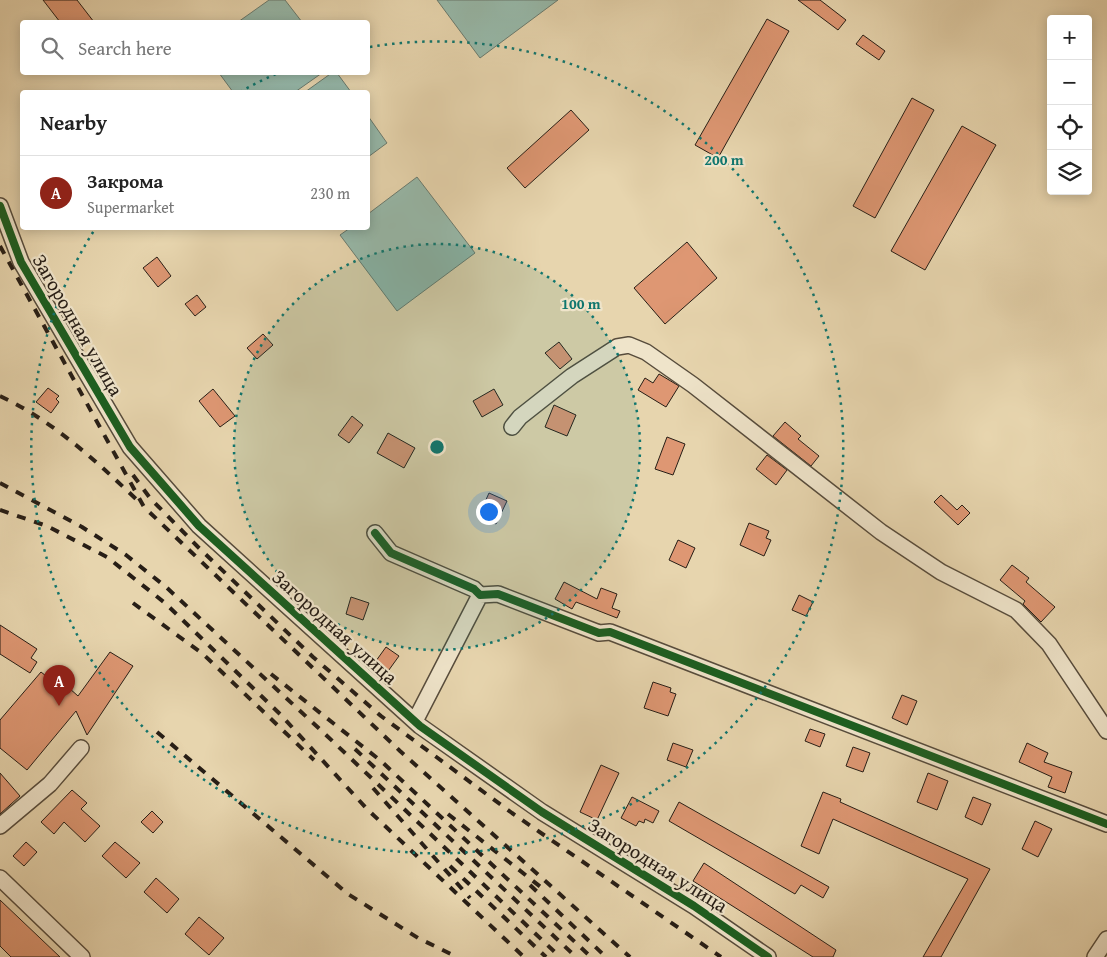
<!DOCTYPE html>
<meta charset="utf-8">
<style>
body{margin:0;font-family:"Gentium Book Plus",serif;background:#f6f6f6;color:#222}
.controls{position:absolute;right:15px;top:15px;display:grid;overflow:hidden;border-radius:5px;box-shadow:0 2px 12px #0003}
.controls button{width:45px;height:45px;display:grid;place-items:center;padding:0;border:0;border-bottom:1px solid #e0e0e0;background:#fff;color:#222;font:25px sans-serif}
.you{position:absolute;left:488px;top:511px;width:18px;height:18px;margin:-12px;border:4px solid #fff;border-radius:50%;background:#1a73e8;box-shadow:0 0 0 8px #1a73e833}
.badge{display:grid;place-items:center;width:32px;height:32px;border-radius:50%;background:#8f2418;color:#fff;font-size:16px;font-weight:700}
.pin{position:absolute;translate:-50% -41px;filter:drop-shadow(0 1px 2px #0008)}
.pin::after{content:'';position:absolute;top:26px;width:18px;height:15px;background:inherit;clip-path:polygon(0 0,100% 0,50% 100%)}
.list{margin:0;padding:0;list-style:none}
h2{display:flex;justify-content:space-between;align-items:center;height:65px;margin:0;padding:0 20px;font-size:21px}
h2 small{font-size:16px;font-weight:400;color:#767676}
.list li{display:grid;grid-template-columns:32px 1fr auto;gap:15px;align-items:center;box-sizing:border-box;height:75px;padding:0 20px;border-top:1px solid #e0e0e0}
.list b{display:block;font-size:19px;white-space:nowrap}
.list p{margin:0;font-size:16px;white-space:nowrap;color:#767676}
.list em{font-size:16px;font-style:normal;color:#767676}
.icon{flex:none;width:28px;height:28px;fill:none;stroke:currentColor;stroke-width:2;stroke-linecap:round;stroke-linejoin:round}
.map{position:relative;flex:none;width:1107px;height:957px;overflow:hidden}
.search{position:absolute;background:#fff;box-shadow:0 2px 12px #0003;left:20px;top:20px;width:350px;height:55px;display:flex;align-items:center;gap:12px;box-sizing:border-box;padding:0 18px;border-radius:5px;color:#767676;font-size:19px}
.panel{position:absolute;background:#fff;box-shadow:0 2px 12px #0003;left:20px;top:90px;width:350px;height:140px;border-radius:5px}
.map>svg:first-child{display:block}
</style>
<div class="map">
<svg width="1107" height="957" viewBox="0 0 1107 957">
<rect width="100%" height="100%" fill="#e7d5ae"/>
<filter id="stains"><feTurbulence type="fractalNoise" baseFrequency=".004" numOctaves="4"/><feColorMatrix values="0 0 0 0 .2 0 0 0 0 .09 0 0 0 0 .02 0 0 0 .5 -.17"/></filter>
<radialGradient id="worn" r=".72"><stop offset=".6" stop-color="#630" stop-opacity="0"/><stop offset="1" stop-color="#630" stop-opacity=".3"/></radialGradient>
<path fill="#97b9aa" stroke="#6a7b6f" d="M269,0H285L302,22H238Z
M437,0H558L480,58Z
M333,72L337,73L351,92H305Z
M219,73H322L295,92H233Z
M368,116L387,143L368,157Z
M417,177L475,253L397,311L340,235L350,228H368V214Z"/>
<path fill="#de9773" stroke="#271e16" d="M43,0H77L94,22H60Z
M798,0H820L846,20L838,30Z
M767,19L789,31L718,158L695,145Z
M863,35L885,51L879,60L856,44Z
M912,98L934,110L875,218L853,206Z
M571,110L589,130L525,188L507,168Z
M962,126L996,145L925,270L891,251Z
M687,242L717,278L665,324L634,288Z
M157,257L171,276L158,287L143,268Z
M197,295L206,307L195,316L185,304Z
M263,334L273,345L257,359L247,348Z
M559,342L572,359L560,369L545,353Z
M659,374L679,386L666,407L638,390L645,378L653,383Z
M48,388L59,396L56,399L59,402L51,413L36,402Z
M213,389L235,416L220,427L199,401Z
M494,389L503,405L482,417L473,401Z
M554,405L576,415L567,436L545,427Z
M352,416L363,425L349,443L338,435Z
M785,422L801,436L798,439L819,456L811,466L773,436Z
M388,433L415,448L404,468L377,453Z
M667,437L685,444L673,475L655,469Z
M767,455L787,470L776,485L756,469Z
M489,493L507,501L496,524L479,515Z
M941,495L957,510L962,505L970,513L958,525L934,502Z
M749,523L769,531L766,538L771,540L764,556L740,545Z
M678,540L695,548L686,568L669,560Z
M1012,565L1029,578L1026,582L1055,607L1041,622L1023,604L1025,601L1000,580Z
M564,582L597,599L601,588L617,594L612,608L620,611L617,618L576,602L572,609L555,599Z
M799,595L813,602L806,616L792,610Z
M351,597L369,603L363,620L346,614Z
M0,625L37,649L31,658L37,662L30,673L0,654Z
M386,647L399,656L386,674L373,665Z
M110,652L133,666L87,735L76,711L27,770L0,748V720L41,672L66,692L69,688L78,696Z
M653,682L671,688L670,692L676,694L668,716L644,708Z
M902,695L917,701L907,725L892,718Z
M810,729L825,734L820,747L805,741Z
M673,743L693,750L686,767L667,760Z
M1027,743L1048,753L1044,762L1072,772L1065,793L1048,787L1052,777L1019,762Z
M853,747L870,753L863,772L846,766Z
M601,765L619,773L597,820L580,812Z
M0,773L20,796L0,814Z
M928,773L948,781L937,810L917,802Z
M72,790L87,803L81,809L100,826L85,842L64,822L54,834L41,822Z
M823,792L841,799L840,802L990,869L941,957H923L968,879L833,819L819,854L801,846Z
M632,797L659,811L653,823L645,819L644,823L639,821L636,826L621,818Z
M973,797L991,804L982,825L965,817Z
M679,802L829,887L823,898L801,885L795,894L669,821Z
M152,811L163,822L153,833L141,822Z
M1035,821L1052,829L1038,857L1022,849Z
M26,842L37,852L24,866L13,856Z
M115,842L140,863L126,878L102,856Z
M704,863L836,950L833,957H813L693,881Z
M156,878L179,899L167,913L144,892Z
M0,900L60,957H11L0,946Z
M199,917L224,938L209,955L185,934Z"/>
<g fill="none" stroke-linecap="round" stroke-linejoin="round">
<defs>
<path id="street" d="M0,206L21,262L130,447L199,526L420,726L542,812L694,906L768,957
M512,427L520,417L572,376L617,347L629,345L646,352L693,385L881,532L941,572L1016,610L1049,644L1107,731
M375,533L391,553L474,589L480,595L498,594L599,633L610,632L1107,824
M415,721L480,595
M0,826L50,784L81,748
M0,878L82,957
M1095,957L1107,939"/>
</defs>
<use href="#street" stroke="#574c3c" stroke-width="18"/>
<use href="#street" stroke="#efe4ca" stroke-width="15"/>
<path stroke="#271e16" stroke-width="4" stroke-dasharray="9 9" stroke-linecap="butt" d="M0,246L144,507L400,751L630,957
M0,396C53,421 95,460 137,500
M133,475L150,498L198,547L313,657L381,716L512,813L721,957
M0,483L82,527L126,555L166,587L325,734L560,957
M0,510L47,526L107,557L165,603L280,714L367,809L524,957
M133,603L203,654L314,760
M271,674L381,761L591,957
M157,732L348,894L418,938L457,957
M355,749L576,957
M373,788L470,898
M448,814L542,888
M450,866L546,957
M530,885L606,957"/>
<defs>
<path id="cycleway" d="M0,206L21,262L130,447L199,526L420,726L542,812L694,906L768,957
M375,533L391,553L474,589L480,595L498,594L599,633L610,632L1107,824"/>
</defs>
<use href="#cycleway" stroke="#efe4ca" stroke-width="11"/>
<use href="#cycleway" stroke="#1b5e20" stroke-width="8"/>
</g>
<circle cx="437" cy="447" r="203" fill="#0f766e" fill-opacity=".12"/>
<g fill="none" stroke="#0f766e" stroke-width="2.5" stroke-dasharray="2.5 5">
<circle cx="437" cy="447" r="203"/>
<path d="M240 92A406 406 0 0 1 278 73M370 47A406 406 0 1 1 95 229"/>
</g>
<g text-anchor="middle" stroke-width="4.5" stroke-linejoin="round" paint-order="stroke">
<g font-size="20" fill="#271e16" stroke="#efe4ca">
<text transform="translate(78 325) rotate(60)" y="7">Загородная улица</text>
<text transform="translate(335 627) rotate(42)" y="7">Загородная улица</text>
<text transform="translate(658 865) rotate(32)" y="7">Загородная улица</text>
</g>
</g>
<circle cx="437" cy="447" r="8" fill="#0f766e" stroke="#efe4ca" stroke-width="2.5"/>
<g font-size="15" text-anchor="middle" font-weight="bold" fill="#0f766e" stroke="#efe4ca" stroke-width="4.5" stroke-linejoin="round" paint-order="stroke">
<text x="724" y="165">200 m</text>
<text x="581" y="309">100 m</text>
</g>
<rect width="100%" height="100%" filter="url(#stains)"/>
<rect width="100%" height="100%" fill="url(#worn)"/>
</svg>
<div class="controls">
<button>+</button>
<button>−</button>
<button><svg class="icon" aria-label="locate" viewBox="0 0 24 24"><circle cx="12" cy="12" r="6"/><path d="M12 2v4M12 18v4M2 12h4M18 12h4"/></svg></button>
<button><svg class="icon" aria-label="layers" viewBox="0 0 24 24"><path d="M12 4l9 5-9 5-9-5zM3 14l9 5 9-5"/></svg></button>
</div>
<div class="you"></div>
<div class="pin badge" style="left:59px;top:706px">A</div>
<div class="search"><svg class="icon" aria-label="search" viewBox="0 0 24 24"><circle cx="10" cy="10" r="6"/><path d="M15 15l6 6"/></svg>Search here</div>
<section class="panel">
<h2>Nearby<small></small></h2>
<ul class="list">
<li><span class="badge">A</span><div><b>Закрома</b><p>Supermarket</p></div><em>230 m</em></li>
</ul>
</section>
</div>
